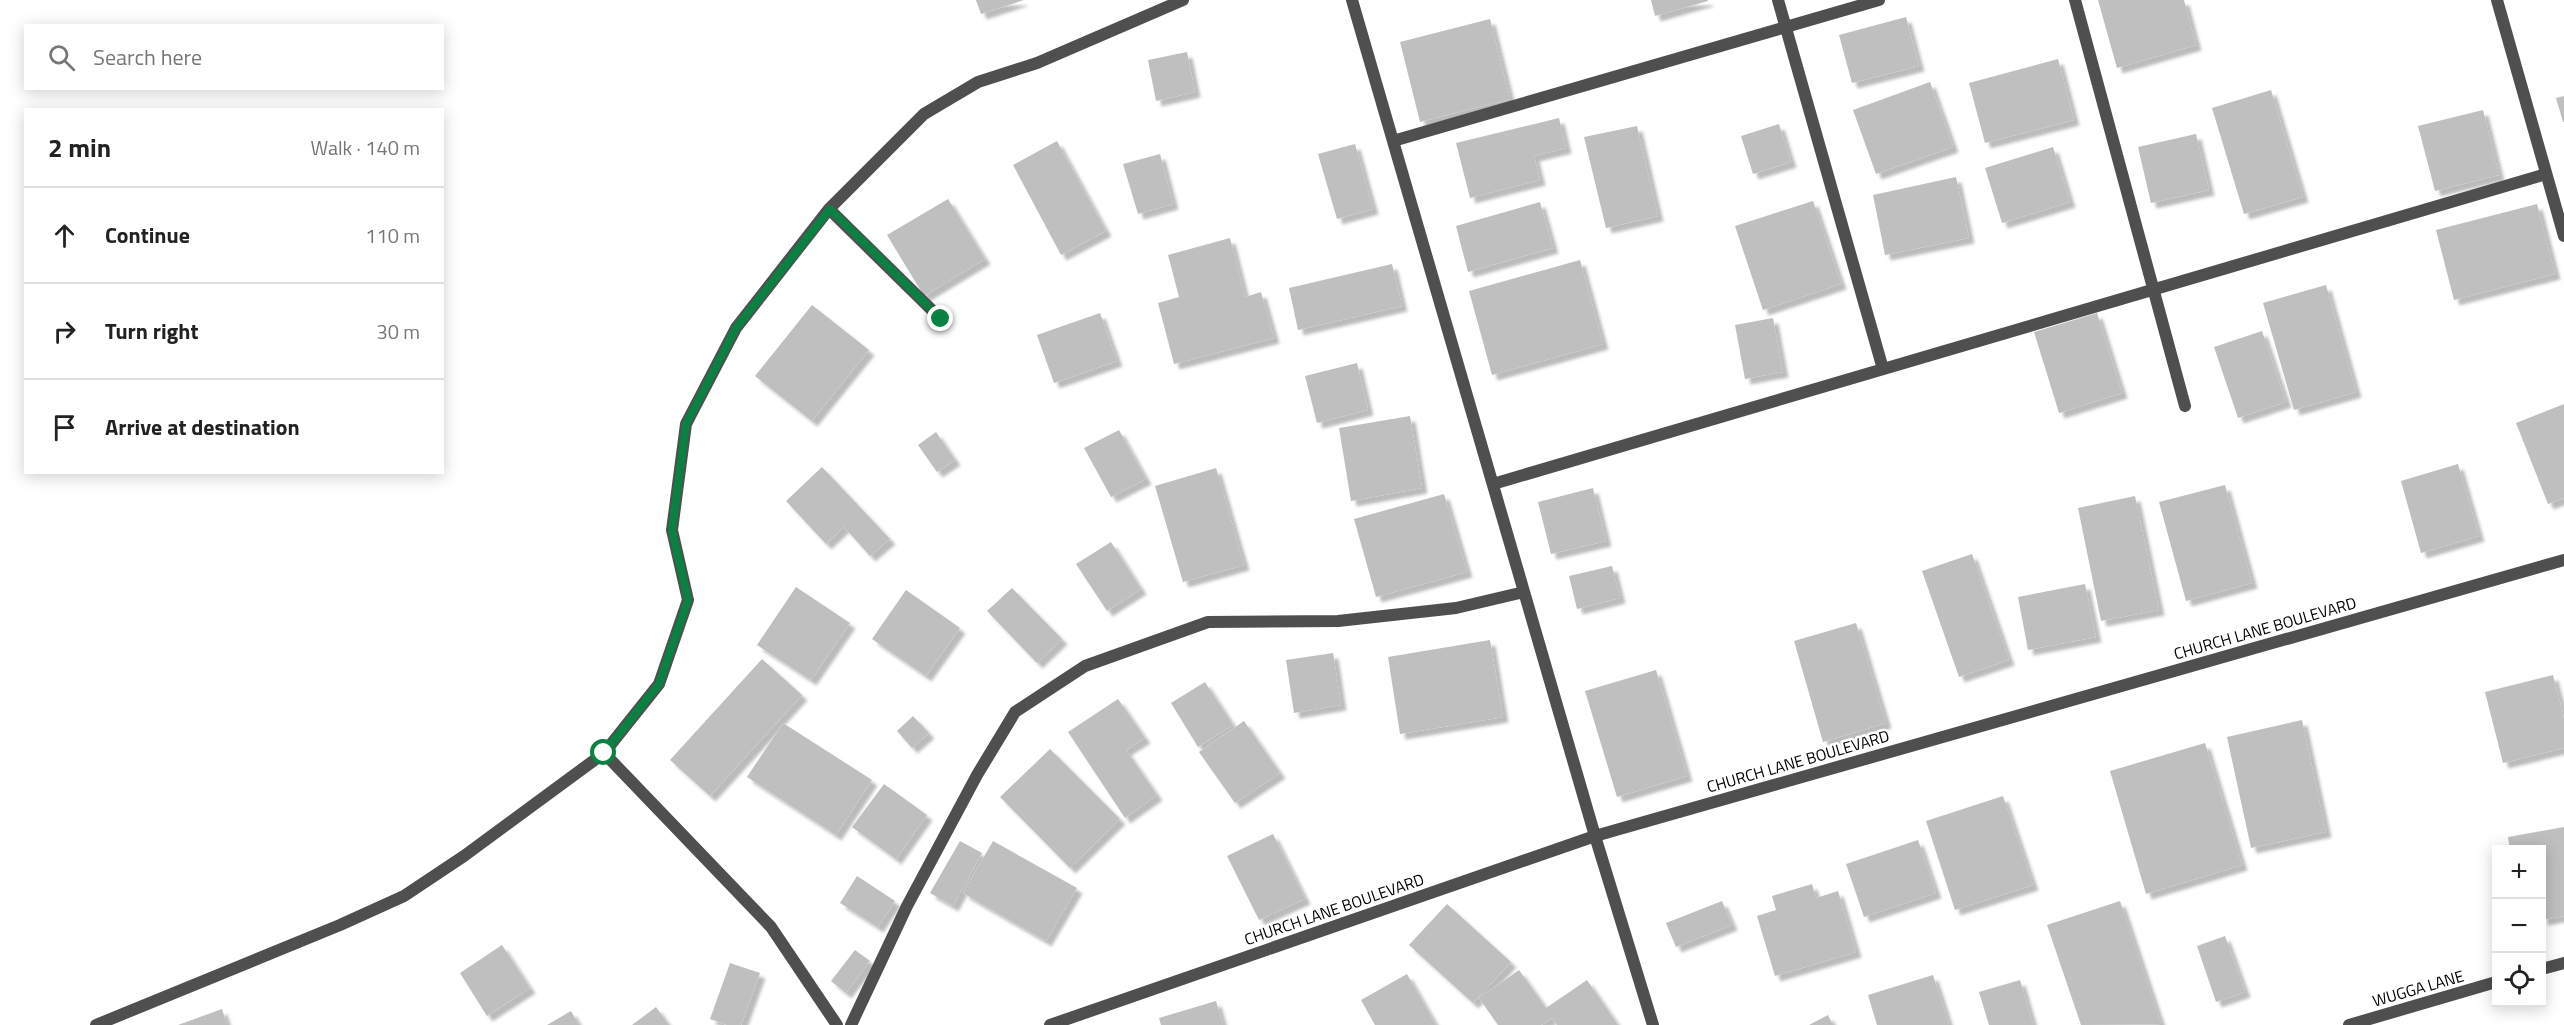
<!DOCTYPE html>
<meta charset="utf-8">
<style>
body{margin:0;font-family:"Titillium Web",sans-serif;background:#f2f2f2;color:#222}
.controls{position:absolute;right:18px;bottom:18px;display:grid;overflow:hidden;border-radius:0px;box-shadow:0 3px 15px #0003}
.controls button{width:54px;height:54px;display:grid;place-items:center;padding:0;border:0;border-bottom:2px solid #e0e0e0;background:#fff;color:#222;font:30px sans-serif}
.stop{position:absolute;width:18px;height:18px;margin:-14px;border:4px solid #0b8043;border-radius:50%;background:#fff}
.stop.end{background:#0b8043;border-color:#fff;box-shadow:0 2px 6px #0008}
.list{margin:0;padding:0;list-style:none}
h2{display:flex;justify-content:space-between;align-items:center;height:78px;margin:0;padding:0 24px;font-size:26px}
h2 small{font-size:20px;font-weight:400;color:#767676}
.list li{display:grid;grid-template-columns:39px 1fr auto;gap:18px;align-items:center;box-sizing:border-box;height:96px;padding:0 24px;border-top:2px solid #e0e0e0}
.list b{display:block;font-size:22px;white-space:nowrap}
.list em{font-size:20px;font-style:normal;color:#767676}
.icon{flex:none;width:33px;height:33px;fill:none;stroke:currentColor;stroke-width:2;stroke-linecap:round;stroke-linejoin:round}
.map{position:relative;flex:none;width:2564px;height:1025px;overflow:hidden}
.search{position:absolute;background:#fff;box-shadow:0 3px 15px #0003;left:24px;top:24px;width:420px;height:66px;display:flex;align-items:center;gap:15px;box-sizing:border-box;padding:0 21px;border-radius:0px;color:#767676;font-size:22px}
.panel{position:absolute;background:#fff;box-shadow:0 3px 15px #0003;left:24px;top:108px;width:420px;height:366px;border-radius:0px}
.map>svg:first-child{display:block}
</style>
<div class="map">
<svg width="2564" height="1025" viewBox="0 0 2564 1025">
<defs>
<filter id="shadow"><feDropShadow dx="5.5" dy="5.5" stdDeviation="1.5" flood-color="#0004"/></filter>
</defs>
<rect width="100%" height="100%" fill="#fff"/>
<path fill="#bfbfbf" filter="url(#shadow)" d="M976,0H1024L981,14Z
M1651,0H1708V1L1655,16Z
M2098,0H2184L2196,45L2117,68Z
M1906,17L1919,66L1852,83L1839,35Z
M1490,19L1510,99L1420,122L1400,42Z
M1187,52L1195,92L1156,101L1148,60Z
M2058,59L2074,120L1985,143L1969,83Z
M1930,82L1953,147L1876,174L1853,110Z
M2271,90L2303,197L2244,214L2212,108Z
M2564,96V122H2563L2556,98Z
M2483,110L2499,175L2435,191L2418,126Z
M1559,118L1566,148L1534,156L1540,180L1470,198L1456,143Z
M1779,124L1791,162L1753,174L1741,136Z
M1637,126L1658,216L1606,228L1584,137Z
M2196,134L2209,190L2151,203L2138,147Z
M1057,141L1106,231L1061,255L1013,165Z
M1355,144L1373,209L1337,219L1318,154Z
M2053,147L2070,202L2002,223L1985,168Z
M1160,154L1173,204L1138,214L1123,164Z
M1956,177L1969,238L1885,255L1873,195Z
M948,199L985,259L924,296L887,235Z
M1813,201L1841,284L1763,310L1735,226Z
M1540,202L1553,248L1468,272L1456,226Z
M2537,204L2555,274L2454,300L2436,230Z
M1230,238L1245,297L1261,292L1274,338L1174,364L1158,303L1179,297L1168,255Z
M1580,260L1603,344L1492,375L1469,291Z
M1392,264L1402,306L1298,330L1289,288Z
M2326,285L2356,392L2294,410L2263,303Z
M812,305L869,350L812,421L755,376Z
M1100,313L1117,361L1054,383L1037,335Z
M2097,313L2122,393L2059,413L2034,332Z
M1773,318L1783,372L1745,379L1735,325Z
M2262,331L2286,402L2238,418L2214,347Z
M1357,363L1368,410L1317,423L1305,376Z
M2564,404V498L2548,504L2516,423Z
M1410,416L1422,488L1351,501L1339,428Z
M1119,430L1146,479L1111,497L1084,448Z
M936,432L955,460L937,472L918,445Z
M2458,464L2479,536L2421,553L2401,481Z
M822,467L890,539L870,556L844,527L826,544L786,501Z
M1216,468L1244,565L1183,582L1155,486Z
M2225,485L2252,583L2186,601L2159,502Z
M1593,488L1606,541L1551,554L1538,502Z
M1444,494L1467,572L1376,597L1354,519Z
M2135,496L2159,610L2101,621L2078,508Z
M1111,542L1141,589L1107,611L1076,564Z
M1972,554L2009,660L1959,677L1922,571Z
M1612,566L1620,598L1577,609L1569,576Z
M2085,584L2096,637L2028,650L2018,597Z
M796,587L850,623L811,680L757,645Z
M1012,588L1062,639L1037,663L987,611Z
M906,590L960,628L926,676L872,639Z
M1856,623L1886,723L1823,742L1794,641Z
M1490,640L1503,717L1400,734L1388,657Z
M1333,653L1341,705L1294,713L1286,660Z
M762,659L802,695L710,796L670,760Z
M1656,670L1687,776L1617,797L1585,691Z
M2553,675L2564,718V748L2503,763L2485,692Z
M1205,682L1233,725L1198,747L1171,703Z
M1118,699L1145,738L1126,750L1157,795L1125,818L1068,732Z
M913,716L929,733L912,748L897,731Z
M2302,720L2326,832L2251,848L2227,737Z
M1244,721L1280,773L1235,803L1199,752Z
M783,723L872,780L836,835L747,777Z
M2205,743L2242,865L2146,894L2110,771Z
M1050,749L1120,819L1070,868L1000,797Z
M884,784L927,815L896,859L852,827Z
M2003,796L2033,885L1955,910L1926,821Z
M2564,827V916L2542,920V850H2510L2508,837Z
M1273,834L1305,899L1259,920L1227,856Z
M1918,840L1936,893L1864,917L1846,864Z
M960,841L982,853L953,906L930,893Z
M993,841L1077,888L1046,941L963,893Z
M857,876L895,901L878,927L840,903Z
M1812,884L1816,898L1838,891L1856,952L1775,976L1757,916L1776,910L1772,896Z
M1722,901L1732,925L1676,947L1666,923Z
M2120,901L2161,1024L2081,1025L2047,925Z
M1447,904L1511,962L1473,1003L1409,945Z
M2225,936L2245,992L2216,1002L2197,946Z
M502,945L530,988L487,1016L460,973Z
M855,950L870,961L846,993L831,981Z
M730,963L760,973L741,1025H727L710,1019Z
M1519,970L1546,1008L1587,980L1618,1025H1557L1552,1018L1541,1025H1498L1479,998Z
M1407,974L1436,1025H1375L1361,1000Z
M1933,975L1949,1025H1877L1868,995Z
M2020,980L2033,1025H1989L1979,992Z
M1216,1001L1223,1025H1161L1159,1018Z
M656,1007L669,1025H632Z
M222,1009L227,1025H178Z
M571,1011L579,1025H547Z
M1828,1015L1833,1025H1809Z"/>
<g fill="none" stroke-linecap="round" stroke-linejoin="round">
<path stroke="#4f4f4f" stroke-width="12" d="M1352,0L1595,836L1653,1025
M1778,0L1883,369
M2075,0L2185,406
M2497,0L2564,236
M1393,141L1879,0
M829,209L941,319
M1493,484L2546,174
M604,753L771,927L837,1025
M2542,969L2564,963
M96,1025L340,925L404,896L464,856L604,753L659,684L688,600L672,530L686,424L736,328L829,209L924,114L978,82L1037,63L1183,0
M851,1025L907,906L977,775L1015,712L1085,666L1208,622L1338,621L1456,608L1524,592
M1050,1025L1595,836L2564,560
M2349,1025L2496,982"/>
</g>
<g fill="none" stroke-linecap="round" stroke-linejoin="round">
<path stroke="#0b8043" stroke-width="8" d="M604,753L659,684L688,600L672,530L686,424L736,328L830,209L941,319"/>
</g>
<g text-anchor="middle" stroke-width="5" stroke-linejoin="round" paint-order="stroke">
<g font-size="16" fill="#000" stroke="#fff">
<text transform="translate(2265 628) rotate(-16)" y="6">CHURCH LANE BOULEVARD</text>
<text transform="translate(1798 761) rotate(-16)" y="6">CHURCH LANE BOULEVARD</text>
<text transform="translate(1334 909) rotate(-19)" y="6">CHURCH LANE BOULEVARD</text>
<text transform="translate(2418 988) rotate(-16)" y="6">WUGGA LANE</text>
</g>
</g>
</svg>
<div class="controls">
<button>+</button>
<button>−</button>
<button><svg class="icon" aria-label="locate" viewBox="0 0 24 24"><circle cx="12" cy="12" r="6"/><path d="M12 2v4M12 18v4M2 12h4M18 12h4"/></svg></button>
</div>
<div class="stop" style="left:604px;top:753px"></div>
<div class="stop end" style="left:941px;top:319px"></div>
<div class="search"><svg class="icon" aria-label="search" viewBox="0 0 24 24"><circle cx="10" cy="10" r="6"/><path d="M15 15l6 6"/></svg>Search here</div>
<section class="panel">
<h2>2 min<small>Walk · 140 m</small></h2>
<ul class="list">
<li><svg class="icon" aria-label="ahead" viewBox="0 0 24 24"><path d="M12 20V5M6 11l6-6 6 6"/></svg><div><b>Continue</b></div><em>110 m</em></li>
<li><svg class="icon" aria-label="right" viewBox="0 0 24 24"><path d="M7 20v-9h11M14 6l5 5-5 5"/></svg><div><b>Turn right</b></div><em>30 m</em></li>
<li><svg class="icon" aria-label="arrive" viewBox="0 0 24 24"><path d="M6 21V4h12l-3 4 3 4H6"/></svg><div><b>Arrive at destination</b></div></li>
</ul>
</section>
</div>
